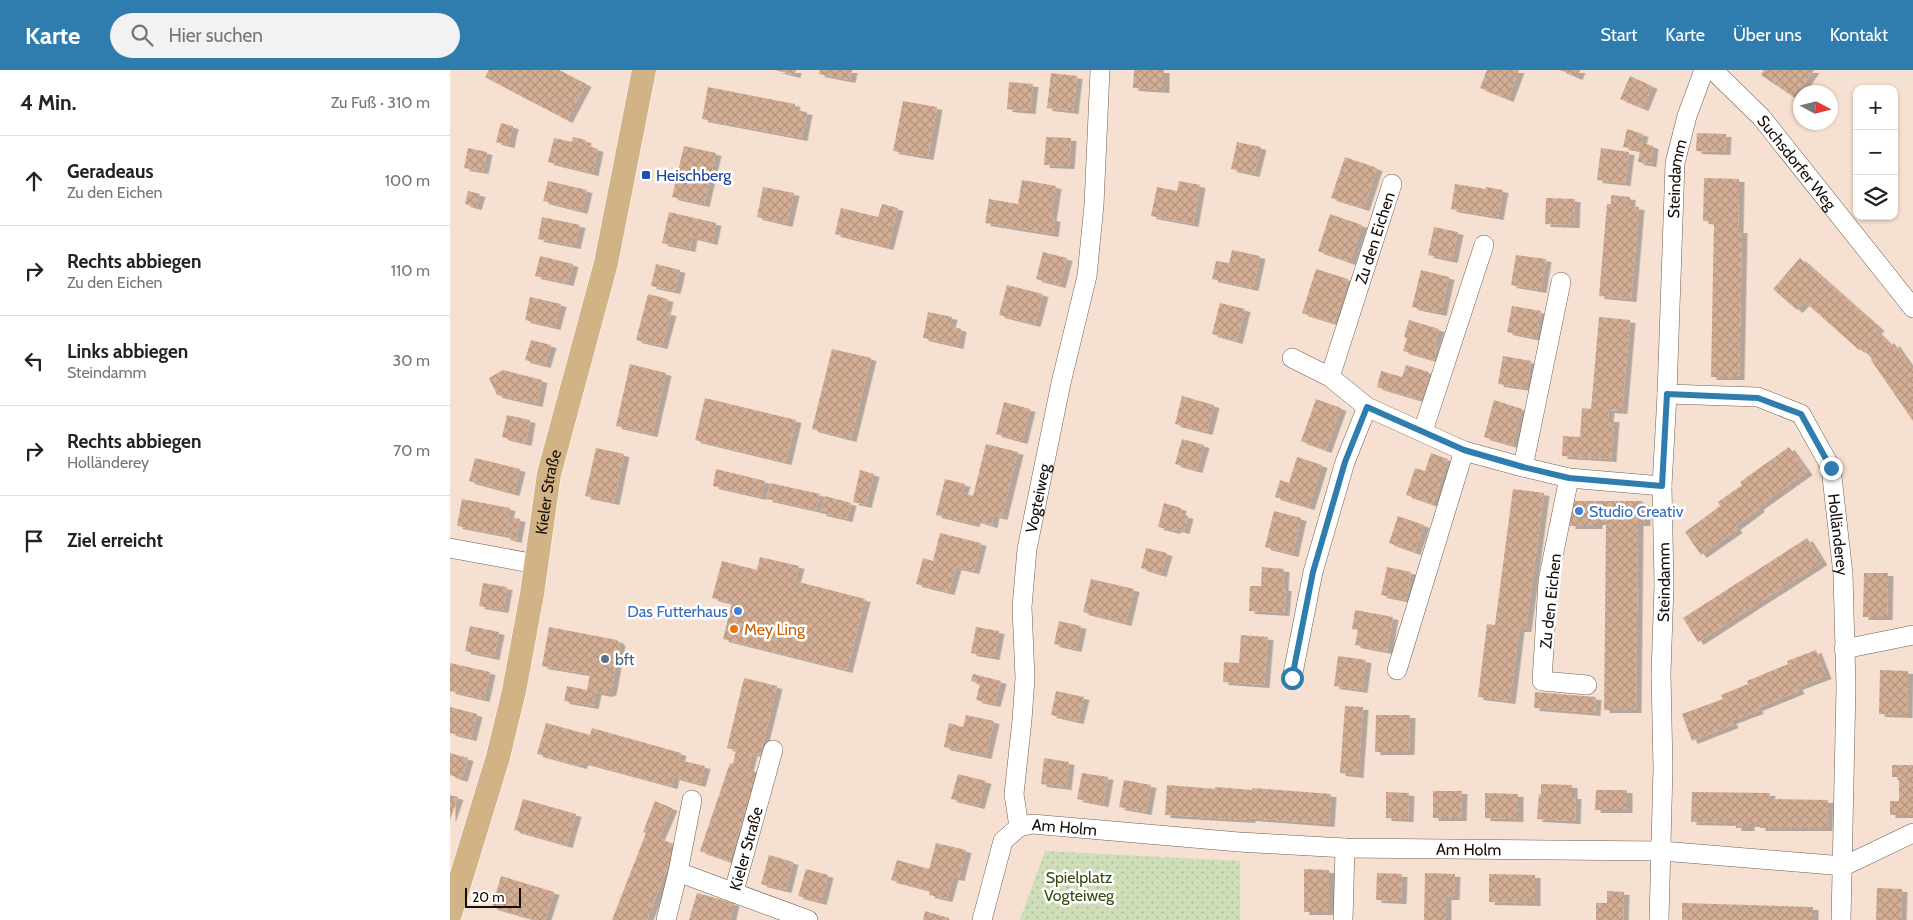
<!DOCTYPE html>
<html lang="de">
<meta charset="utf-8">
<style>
body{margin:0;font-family:Cabin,sans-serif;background:#f2f2f2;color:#222}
.controls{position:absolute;right:15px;top:15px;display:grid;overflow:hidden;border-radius:10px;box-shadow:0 1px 4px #0004}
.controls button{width:45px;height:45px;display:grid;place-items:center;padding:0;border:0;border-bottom:1px solid #e0e0e0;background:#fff;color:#222;font:25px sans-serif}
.compass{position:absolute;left:1343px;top:15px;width:45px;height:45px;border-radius:50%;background:#fff;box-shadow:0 1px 4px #0004;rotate:97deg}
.scale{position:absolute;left:15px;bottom:12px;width:56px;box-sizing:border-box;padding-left:5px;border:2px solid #150e09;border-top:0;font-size:14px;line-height:18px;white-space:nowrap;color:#150e09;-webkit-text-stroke:4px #fff;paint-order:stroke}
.stop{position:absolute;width:15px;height:15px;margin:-11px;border:4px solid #2f7daf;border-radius:50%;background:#fff}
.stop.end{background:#2f7daf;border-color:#fff;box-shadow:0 1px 5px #0008}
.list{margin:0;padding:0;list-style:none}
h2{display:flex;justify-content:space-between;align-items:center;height:65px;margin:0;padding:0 20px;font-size:21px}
h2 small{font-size:16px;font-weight:400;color:#767676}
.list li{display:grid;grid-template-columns:32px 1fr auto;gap:15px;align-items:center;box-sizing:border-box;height:90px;padding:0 20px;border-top:1px solid #e0e0e0}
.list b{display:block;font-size:19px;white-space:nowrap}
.list p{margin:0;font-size:16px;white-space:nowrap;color:#767676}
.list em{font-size:16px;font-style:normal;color:#767676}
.icon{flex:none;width:28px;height:28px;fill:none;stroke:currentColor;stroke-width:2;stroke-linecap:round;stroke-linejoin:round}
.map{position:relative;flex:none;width:1463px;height:850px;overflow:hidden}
header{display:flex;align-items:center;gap:30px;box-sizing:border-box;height:70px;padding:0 25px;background:#2f7daf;color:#fff}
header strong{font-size:24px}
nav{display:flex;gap:28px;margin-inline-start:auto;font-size:18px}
.search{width:350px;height:45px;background:#f2f2f2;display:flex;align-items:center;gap:12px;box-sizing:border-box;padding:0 18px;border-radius:28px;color:#767676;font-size:19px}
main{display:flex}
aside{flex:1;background:#fff}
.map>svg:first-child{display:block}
</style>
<header>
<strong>Karte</strong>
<div class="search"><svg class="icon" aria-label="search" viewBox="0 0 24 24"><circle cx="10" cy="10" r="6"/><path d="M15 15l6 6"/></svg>Hier suchen</div>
<nav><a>Start</a><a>Karte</a><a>Über uns</a><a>Kontakt</a></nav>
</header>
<main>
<aside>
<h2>4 Min.<small>Zu Fuß · 310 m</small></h2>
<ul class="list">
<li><svg class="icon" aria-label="ahead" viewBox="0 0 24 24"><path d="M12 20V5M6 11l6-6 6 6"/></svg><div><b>Geradeaus</b><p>Zu den Eichen</p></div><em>100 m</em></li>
<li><svg class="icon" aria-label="right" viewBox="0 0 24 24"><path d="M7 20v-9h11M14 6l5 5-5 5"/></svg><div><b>Rechts abbiegen</b><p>Zu den Eichen</p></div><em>110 m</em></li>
<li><svg class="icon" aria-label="left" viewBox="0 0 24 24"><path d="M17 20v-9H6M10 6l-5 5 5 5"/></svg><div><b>Links abbiegen</b><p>Steindamm</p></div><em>30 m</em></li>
<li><svg class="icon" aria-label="right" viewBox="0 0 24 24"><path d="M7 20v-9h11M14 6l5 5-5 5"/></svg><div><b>Rechts abbiegen</b><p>Holländerey</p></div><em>70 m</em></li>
<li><svg class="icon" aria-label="arrive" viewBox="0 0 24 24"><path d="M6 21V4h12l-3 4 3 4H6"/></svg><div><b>Ziel erreicht</b></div></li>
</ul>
</aside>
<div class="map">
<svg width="1463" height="850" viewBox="0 0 1463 850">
<defs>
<pattern id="green-dots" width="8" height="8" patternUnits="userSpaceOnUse" patternTransform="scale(1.25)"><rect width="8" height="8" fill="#cedeb8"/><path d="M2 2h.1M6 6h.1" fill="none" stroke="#b0bd9d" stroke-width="1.8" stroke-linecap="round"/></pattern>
<pattern id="building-cross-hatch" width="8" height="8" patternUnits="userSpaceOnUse" patternTransform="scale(1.25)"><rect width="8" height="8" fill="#d3ae95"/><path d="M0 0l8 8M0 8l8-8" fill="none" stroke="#b4947f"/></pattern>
<filter id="shadow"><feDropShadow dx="5.5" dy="3" stdDeviation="0" flood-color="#0004"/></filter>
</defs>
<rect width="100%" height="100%" fill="#f6e0d1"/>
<path fill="url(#green-dots)" d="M595,781L790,791V850H570Z"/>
<path fill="url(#building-cross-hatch)" filter="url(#shadow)" d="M39,0H109L136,14L117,50L35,7Z
M325,0H346L345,5Z
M370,0H402L400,10L369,4Z
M684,0H714V20L683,18Z
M1037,0H1069L1058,29L1030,18Z
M1110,0H1130L1127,7Z
M1314,0H1364L1345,28L1311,5Z
M601,3L627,6L623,41L597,38Z
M1180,6L1202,16L1193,38L1170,29Z
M559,12L583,14L580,41L557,39Z
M258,17L345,34L344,40L357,42L352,68L252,49Z
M453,31L487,37L478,87L443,81Z
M51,53L63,56L59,75L46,72Z
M1177,59L1193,64L1191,72L1203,76L1201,94L1188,92L1190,80L1173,77Z
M1247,63L1276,64L1275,82L1246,81Z
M123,67L136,70L135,75L148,79L143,103L98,92L104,68L122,72Z
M596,67L621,68L619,96L594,95Z
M787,72L811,77L804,104L781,99Z
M234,76L266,83L254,134L222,127Z
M18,78L37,82L33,101L14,98Z
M1151,78L1179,82L1175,113L1147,110Z
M895,87L927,98L914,138L881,128Z
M1254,108L1289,109L1288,160H1292L1289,307H1261L1264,152L1253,151Z
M572,110L606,116L601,148L605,149L603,164L535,153L539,129L568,134Z
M98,111L137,120L132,141L93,131Z
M729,111L750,115L743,154L701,146L707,117L727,121Z
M1005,114L1036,119V117L1053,120L1048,147L1001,139Z
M313,117L344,123L337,154L307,147Z
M18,121L30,124L26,137L15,134Z
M1161,125L1180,127V136L1189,137L1181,229L1149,226L1157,134H1161Z
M1096,128L1125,129L1124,155L1095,154Z
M432,134L448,138L438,177L385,164L391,138L428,147Z
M219,142L266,153L262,172L242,167L240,179L212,173Z
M880,144L912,155L900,192L868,181Z
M92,147L130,155L125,176L88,169Z
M984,157L1008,162L1002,190L978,185Z
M782,180L810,186L803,218L762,209L766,191L779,193Z
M593,182L617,188L610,215L586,209Z
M1066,185L1096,189L1091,220L1061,215Z
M90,186L123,194L118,213L85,206Z
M1350,188L1429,258L1426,261L1441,276L1444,273L1463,300V351L1421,290L1422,289L1412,278L1409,280L1355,232L1347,240L1323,219Z
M206,194L230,200L225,221L201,216Z
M866,199L898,209L884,253L852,243Z
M971,200L999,207L991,243L962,237Z
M557,215L593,224L585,254L549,245Z
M198,224L218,229L215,242L221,243L212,276L186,270Z
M80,227L111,234L105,257L75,250Z
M770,233L795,239L787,271L762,264Z
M1062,236L1091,241L1086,268L1057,262Z
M478,242L502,247L500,256L511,259L508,276L473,268Z
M1149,247L1180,250L1172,341L1159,340L1158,349H1164L1161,389L1112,386L1113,366L1130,367L1132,338L1141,339Z
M959,250L989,259L984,276L988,277L984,290L953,281L957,268L954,267Z
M81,270L101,275L95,295L75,290Z
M382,279L421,288L401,369L362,359Z
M1053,286L1081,291L1076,318L1048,314Z
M180,294L216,303L202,364L166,356Z
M956,295L979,302L971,330L927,317L931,301L952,307Z
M53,300L92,310L87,334L47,325L39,308Z
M732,326L764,335L757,362L725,354Z
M255,328L346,350L336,392L245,370Z
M866,329L891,338L876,380L851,371Z
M1044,330L1072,339L1062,375L1034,367Z
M554,332L580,339L572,371L546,364Z
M57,345L80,350L76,373L52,367Z
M732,369L754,375L747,400L725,394Z
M536,374L568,382L552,447L544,445L542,455L525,450L524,454L486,445L495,409L515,414L512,423L523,426Z
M1339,377L1357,402L1308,437L1309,439L1285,457L1287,460L1251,485L1235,462L1270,436L1268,432L1292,415L1290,412Z
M146,378L174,384L164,432L135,426Z
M981,383L998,389L983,434L956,425L965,398L975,401Z
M847,387L872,395L859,437L825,427L830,410L839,413Z
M25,388L70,399L64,423L19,411Z
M266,399L315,411L311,427L263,416Z
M410,400L424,404L416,435L403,432Z
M320,413L370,424L366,440L317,429Z
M1063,419L1094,423L1076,559H1069L1060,631L1028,627L1037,554L1045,555Z
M375,426L401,433L397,449L371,443Z
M12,429L60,438L54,465L7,456Z
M1121,431H1191L1195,434V453H1188L1186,640H1154L1156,452H1147V456H1120Z
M714,433L731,438L730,444L738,446L734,461L726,459L725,461L708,457Z
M824,441L851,448L843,484L815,477Z
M948,446L974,455L965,482L939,473Z
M60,447L70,449L66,470L55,467Z
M490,463L531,473L524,501L506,497L499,522L466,514L473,488L483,491Z
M1357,468L1372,492L1248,572L1233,548Z
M696,478L717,483L711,504L691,498Z
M310,487L349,496L345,511L415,529L397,600L273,569L282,533L262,528L272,491L307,500Z
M812,497L834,499L833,518H836L834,543L799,541L800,516H811Z
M937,497L961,502L956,530L931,525Z
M1414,503H1438L1437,547H1413Z
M641,509L684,519L676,553L633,542Z
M33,513L57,517L53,540L29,536Z
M905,540L943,547L937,581L905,575L908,560L902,559Z
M609,551L631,556L626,579L604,574Z
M20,556L49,562L44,587L15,581Z
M99,557L167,570L170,573L161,622L157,624L146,622L143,636L114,631L117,616L137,620L140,604L92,596Z
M526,557L549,561L544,587L521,583Z
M791,565L818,567L814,615L773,612L774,592L789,593Z
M1366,580L1376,606L1347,617L1349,621L1307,638L1308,641L1281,651L1283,655L1242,671L1232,644L1273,629L1271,625L1298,614L1297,611L1338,594L1337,591Z
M888,586L916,590L912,620L884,616Z
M0,593L40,602L34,629L0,621Z
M1430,600L1458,601L1457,645L1429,644Z
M523,604L551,611L545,634L526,630L530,614L521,611Z
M294,608L327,616L310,685L302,683L298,699L309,703L279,791L250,781L280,693L283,694L286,680L277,678Z
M606,621L634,627L628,651L601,645Z
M1085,622L1146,627L1145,643L1084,638Z
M895,636L913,637L908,705L890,703Z
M0,637L27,644L21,668L0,663Z
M516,645L544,651L536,686L494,677L499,653L513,657Z
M926,645H960L959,682H925Z
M96,653L140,665L142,658L231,683L229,690L255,696L250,714L224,707L222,716L133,692L131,696L87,684Z
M0,683L18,688L12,709L0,705Z
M594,688L619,692L616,717L591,714Z
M1442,695H1463V745H1440V731H1449V707H1442Z
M632,703L658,707L653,734L627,729Z
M508,704L536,711L529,736L501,729Z
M674,710L701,715L696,742L669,737Z
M1091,714L1122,715V726H1126L1125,751L1087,749L1089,724L1091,725Z
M717,715L765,719V717L802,720V718L881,724L879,754L800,748V750L715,745Z
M1146,720H1177V740H1145Z
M983,721H1012L1011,748H983Z
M936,722L959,723L958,749L936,748Z
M1242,722L1320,723L1319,729L1378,730L1377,758H1310V754H1299V758H1286V753L1241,752Z
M1035,723L1068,724V749L1035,748Z
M0,725L8,727L0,750Z
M73,729L126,744L117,775L64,760Z
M205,731L222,738L209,768L226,775L197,850H162L196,763L193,762Z
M486,773L516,780L509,808L503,807L497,829L479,825L480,820L441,810L447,790L479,799Z
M319,785L343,792L336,820L311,814Z
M356,799L378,805L371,832L348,826Z
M854,799L879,800V842H854Z
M927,803L952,804L951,831L926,830Z
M975,803L1005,804L1004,827H996V850H974Z
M1039,804L1085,805V833L1039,832Z
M51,806L104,822L95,850H87L42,837Z
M1427,818L1452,819L1451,850H1426Z
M1157,821L1174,822L1173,850H1146V833H1157Z
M247,823L284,833L280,850H239Z
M1232,833L1363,837V850H1232Z
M475,841L499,848V850H473Z"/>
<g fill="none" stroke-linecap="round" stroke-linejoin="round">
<defs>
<g id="minor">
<path id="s1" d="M1263,0L1311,47L1463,238"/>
<path d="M842,288L880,307L917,337L1014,381L1073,397L1119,408L1212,416"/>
<path id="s2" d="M880,307L942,114"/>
<path id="s3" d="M1217,324L1308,327L1351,344L1381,398L1393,504L1396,617L1391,850"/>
<path d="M973,361L1034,175"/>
<path d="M1073,397L1111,212"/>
<path d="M1119,408L1098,511L1092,611L1137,615"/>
<path d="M0,478L86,494"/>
<path d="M1394,579L1463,565"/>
<path d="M947,600L1014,381"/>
<path d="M842,608L863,502L895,392L917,337"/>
<path id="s4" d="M569,757L582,754L789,772L895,778L1212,781L1394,796L1463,763"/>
<path id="s5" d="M569,757L564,724L572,650L575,608L572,537L577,479L611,313L637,206L644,135L650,0"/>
<path d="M228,802L242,730"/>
<path id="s6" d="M284,821L323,680"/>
<path d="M216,850L228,802L358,850"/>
<path d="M532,850L553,771L569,757"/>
<path d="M893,850L895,778"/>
<path id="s7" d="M1209,850L1213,698L1211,604L1214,515L1212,416L1217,324L1225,93L1237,46L1254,0"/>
</g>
<g id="major">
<path id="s8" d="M0,844L48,687L64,621L82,524L99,404L156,193L194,0"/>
</g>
</defs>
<use href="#minor" stroke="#705e51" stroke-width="20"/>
<use href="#major" stroke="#fff" stroke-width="25"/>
<use href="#minor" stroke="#fff" stroke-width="19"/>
<use href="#major" stroke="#d1b385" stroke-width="24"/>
</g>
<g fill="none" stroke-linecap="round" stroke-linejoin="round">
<path stroke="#2f7daf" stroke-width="6" d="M842,608L863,502L895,392L917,337L1014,380L1073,397L1119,408L1212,416L1217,324L1308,328L1351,344L1381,398"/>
</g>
<rect fill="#1a4fb4" stroke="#fff" stroke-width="2" x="191" y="100" width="10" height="10" rx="2.5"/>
<g fill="#3f7fe0" stroke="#fff" stroke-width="2">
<circle cx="1129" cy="441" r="5"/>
<circle cx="288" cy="541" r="5"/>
</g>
<circle fill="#e8710a" stroke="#fff" stroke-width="2" cx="284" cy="559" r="5"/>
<circle fill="#5c6f8a" stroke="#fff" stroke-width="2" cx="155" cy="589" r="5"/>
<g text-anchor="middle" stroke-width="5" stroke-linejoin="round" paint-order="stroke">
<g font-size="16" fill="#150e09" stroke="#fff">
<text dy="6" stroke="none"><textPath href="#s1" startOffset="125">Suchsdorfer Weg</textPath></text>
<text dy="6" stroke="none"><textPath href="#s7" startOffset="742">Steindamm</textPath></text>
<text dy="6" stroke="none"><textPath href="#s2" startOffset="146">Zu den Eichen</textPath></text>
<text dy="6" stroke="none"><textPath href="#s8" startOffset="434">Kieler Straße</textPath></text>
<text dy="6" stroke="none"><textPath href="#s5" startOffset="331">Vogteiweg</textPath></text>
<text dy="6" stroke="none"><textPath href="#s3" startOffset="266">Holländerey</textPath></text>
<text dy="6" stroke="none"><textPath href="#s7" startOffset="338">Steindamm</textPath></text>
<text transform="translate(1100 531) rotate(-84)" y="6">Zu den Eichen</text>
<text dy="6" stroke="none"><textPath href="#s4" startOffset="46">Am Holm</textPath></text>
<text dy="6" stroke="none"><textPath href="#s6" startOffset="44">Kieler Straße</textPath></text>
<text dy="6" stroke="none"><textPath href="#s4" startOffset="451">Am Holm</textPath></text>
</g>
<g font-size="16" fill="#164399" stroke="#fff" text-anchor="start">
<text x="206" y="111">Heischberg</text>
</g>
<g font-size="16" fill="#366cbe" stroke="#fff" text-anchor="start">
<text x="1139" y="447">Studio Creativ</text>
<text x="278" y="547" text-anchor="end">Das Futterhaus</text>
</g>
<g font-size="16" fill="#c56008" stroke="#fff" text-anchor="start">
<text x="294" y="565">Mey Ling</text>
</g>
<g font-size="16" fill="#4e5e75" stroke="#fff" text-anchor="start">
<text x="165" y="595">bft</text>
</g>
<g font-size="16" fill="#374a0f" stroke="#fff">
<text x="629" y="813">Spielplatz<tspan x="629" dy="18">Vogteiweg</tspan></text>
</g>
</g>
</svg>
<div class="controls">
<button>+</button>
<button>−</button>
<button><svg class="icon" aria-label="layers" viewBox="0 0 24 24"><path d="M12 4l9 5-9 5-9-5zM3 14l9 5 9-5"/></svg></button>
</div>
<svg class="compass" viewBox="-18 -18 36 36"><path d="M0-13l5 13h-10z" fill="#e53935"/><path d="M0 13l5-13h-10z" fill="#767676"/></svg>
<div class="scale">20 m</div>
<div class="stop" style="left:842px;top:608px"></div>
<div class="stop end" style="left:1381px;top:398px"></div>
</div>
</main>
